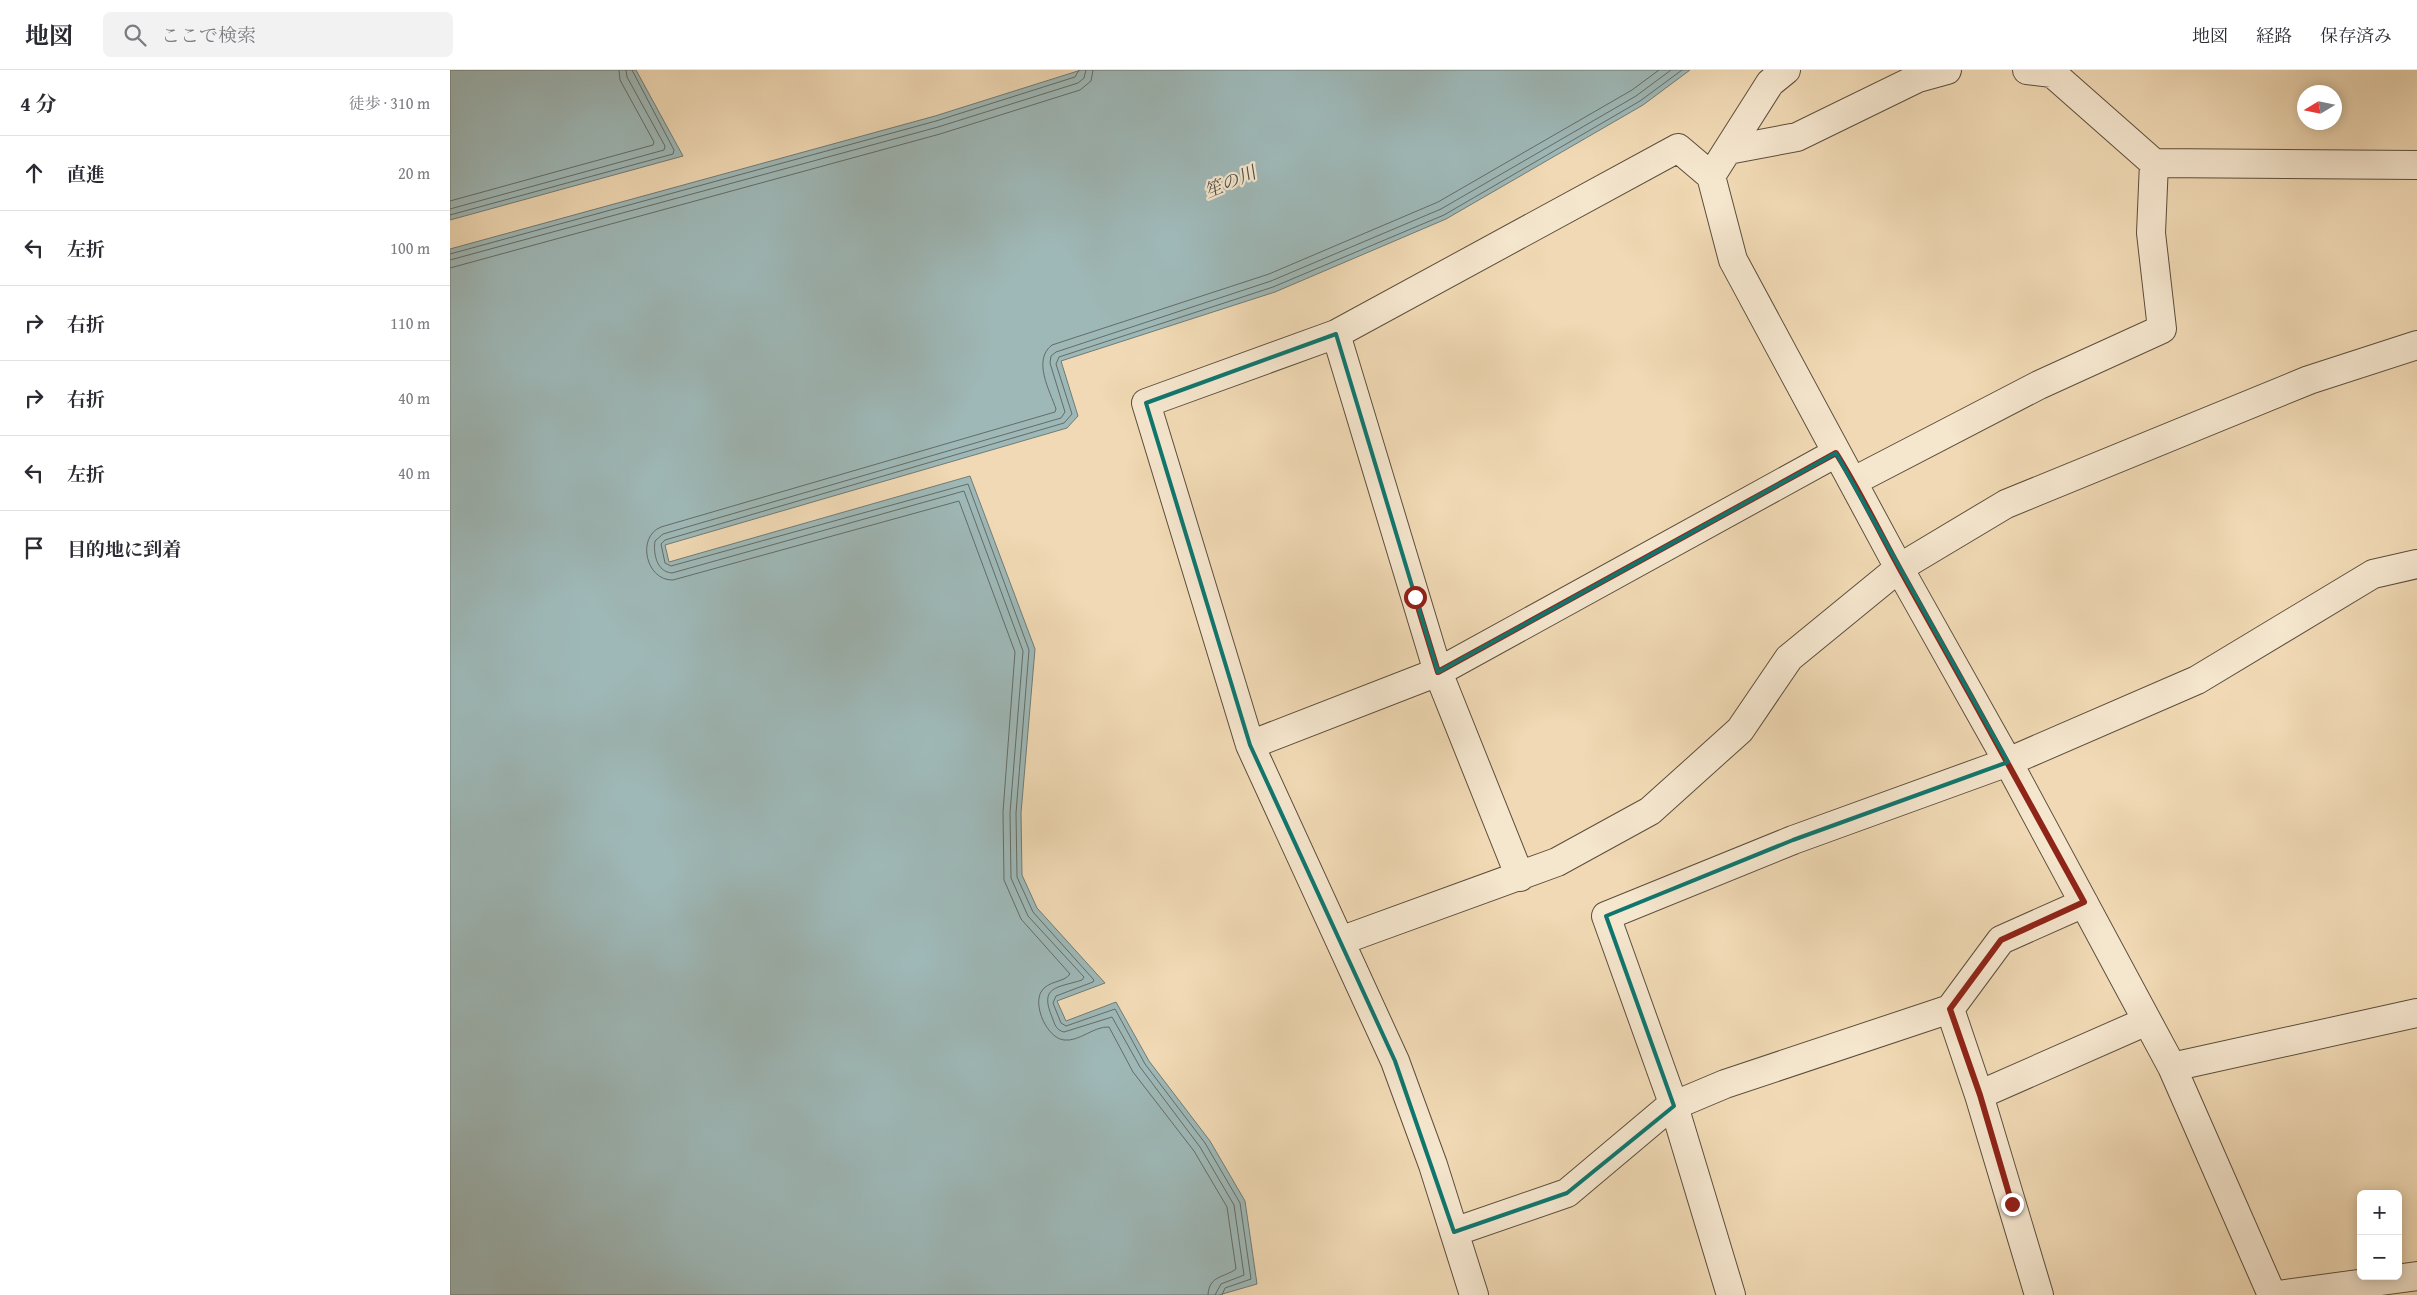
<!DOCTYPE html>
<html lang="ja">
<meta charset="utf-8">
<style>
body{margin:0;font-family:"Gentium Book Plus","Noto Serif JP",serif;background:#f2f2f3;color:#2b2b33}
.controls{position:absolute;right:15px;bottom:15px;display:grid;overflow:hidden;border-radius:8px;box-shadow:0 2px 12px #0003}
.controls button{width:45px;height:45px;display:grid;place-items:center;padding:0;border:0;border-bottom:1px solid #e1e1e2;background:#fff;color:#2b2b33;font:25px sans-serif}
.compass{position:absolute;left:1847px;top:15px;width:45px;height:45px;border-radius:50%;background:#fff;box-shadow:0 2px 12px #0003;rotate:260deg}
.stop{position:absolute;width:15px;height:15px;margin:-11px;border:4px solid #8f2418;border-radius:50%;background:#fff}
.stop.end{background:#8f2418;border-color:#fff;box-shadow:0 1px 5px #0008}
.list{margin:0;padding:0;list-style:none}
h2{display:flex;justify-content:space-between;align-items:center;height:65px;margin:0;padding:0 20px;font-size:21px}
h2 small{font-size:16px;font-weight:400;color:#7c7c81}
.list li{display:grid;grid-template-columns:32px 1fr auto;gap:15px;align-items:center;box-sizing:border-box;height:75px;padding:0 20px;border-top:1px solid #e1e1e2}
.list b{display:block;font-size:19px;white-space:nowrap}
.list em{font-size:16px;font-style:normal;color:#7c7c81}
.icon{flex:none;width:28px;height:28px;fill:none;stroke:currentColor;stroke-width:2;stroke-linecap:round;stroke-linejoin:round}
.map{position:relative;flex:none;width:1967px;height:1225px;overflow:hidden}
header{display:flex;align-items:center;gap:30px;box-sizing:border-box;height:70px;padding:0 25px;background:#fff;border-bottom:1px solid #e1e1e2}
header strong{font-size:24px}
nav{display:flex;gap:28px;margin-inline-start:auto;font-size:18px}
.search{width:350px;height:45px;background:#f2f2f3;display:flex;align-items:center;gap:12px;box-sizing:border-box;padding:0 18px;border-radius:8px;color:#7c7c81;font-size:19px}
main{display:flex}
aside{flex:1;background:#fff}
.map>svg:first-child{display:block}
</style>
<header>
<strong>地図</strong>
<div class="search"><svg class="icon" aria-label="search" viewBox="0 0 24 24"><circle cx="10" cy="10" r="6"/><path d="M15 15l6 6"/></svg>ここで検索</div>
<nav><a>地図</a><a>経路</a><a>保存済み</a></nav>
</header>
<main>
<aside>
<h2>4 分<small>徒歩 · 310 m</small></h2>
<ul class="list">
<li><svg class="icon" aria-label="ahead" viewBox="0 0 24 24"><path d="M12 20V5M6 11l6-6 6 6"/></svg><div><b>直進</b></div><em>20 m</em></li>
<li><svg class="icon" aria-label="left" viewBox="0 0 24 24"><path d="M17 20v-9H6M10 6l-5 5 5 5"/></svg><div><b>左折</b></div><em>100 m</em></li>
<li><svg class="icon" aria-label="right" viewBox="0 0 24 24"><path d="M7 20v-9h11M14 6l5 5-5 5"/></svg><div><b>右折</b></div><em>110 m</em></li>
<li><svg class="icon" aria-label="right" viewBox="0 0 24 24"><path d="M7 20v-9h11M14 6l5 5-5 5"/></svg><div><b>右折</b></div><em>40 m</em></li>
<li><svg class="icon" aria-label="left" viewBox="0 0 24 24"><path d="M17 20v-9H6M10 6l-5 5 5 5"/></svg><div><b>左折</b></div><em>40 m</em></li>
<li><svg class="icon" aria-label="arrive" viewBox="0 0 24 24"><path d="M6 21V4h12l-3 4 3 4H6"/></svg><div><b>目的地に到着</b></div></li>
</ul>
</aside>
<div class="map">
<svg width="1967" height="1225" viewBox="0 0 1967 1225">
<rect width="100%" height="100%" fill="#f0d9b4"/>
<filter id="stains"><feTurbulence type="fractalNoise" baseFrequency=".004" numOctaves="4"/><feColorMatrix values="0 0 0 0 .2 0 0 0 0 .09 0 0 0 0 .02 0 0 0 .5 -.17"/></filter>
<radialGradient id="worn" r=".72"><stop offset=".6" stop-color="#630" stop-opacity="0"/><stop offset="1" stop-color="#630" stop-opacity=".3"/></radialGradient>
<path fill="#9eb8b7" stroke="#707b76" d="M0,0H186L233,86L0,150Z
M631,0H1240L1193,35L996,149L825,222L611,291L628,346L617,358L215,475L219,492L520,406L585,579L571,743L572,805L587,838L655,913L607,931L616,951L666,932L699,991L760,1071L795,1131L807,1214L769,1225H0V179L485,46Z"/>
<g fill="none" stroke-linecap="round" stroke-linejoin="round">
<path stroke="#646c66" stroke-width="1" d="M0,131L203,75L204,72L170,10L169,0
M0,139L214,80L215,76L177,7L176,0
M0,145L223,84L224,80L182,0
M0,184L486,51L625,7L629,0
M0,190L488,57L628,13L634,8L636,0
M0,198L490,64L630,20L641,11L643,0
M758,1225C759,1205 774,1208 786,1199L777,1137L744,1081L683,1002L659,957C644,956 629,972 614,970C597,968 583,936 591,922C598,910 614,913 620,904L571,849L554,810L553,742L565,582L509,431L223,510C196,511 186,467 211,457L605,342L606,339C600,321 582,290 602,275L819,204L988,132L1182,20L1209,0
M765,1225L771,1214L794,1205L784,1135L750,1077L690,997L662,947L614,962C606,960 605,955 602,947C589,916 607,918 632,910L634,907L578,846L561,808L560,743L573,581L514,421L222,503C207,502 203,484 205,471L213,464L611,348L615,342L600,293L601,286L606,282L821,211L991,139L1186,26L1221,0
M772,1225L775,1218L801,1209L790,1133L755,1073L695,994L665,939L616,956L611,953L603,933L606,926L643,912L644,910L583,842L567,807L566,743L579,580L518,414L221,496L215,493L211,474L215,470L614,353L622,344L606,294L609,287L823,217L994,145L1190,31L1232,0"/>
<defs>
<path id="minor" d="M1336,0L1320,13L1261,106L1283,190L1449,498L1558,692L1722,997L1822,1225
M1577,0L1602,3L1704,93L1967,95
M1278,80L1347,67L1468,8L1497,0
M886,264L988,602L1070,807
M1404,411L1589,315L1712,259L1701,163L1704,93
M800,675L988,602L1386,383
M890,871L1107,792L1200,741L1290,660L1339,588L1449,498L1556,434L1859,310L1967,275
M1500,939L1529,1025L1589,1225
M1722,997L1967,943
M1529,1025L1697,951
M1004,1162L1117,1123L1218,1038L1275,1014L1500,939L1551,870L1634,833
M1024,1225L983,1095L945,991L800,675L696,333L886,264L1228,78L1261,106
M1281,1225L1224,1036L1156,846L1343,770L1558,692L1747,610L1923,504L1967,494
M1828,1225L1967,1206"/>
</defs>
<use href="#minor" stroke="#5c4e3c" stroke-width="30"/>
<use href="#minor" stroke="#f5e6ce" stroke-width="28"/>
</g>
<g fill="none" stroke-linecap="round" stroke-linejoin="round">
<path stroke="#8f2418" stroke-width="6" d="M965,527L988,602L1386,383C1412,424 1432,468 1456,510C1516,617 1575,724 1634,832L1551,870L1500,939L1530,1025L1562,1134"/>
</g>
<path fill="none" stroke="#0f766e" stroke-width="4" stroke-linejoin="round" d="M886,264L988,602L1386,383L1558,692L1343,770L1156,846L1224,1036L1117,1123L1004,1162L945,991L800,675L696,333Z"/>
<g text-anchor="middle" stroke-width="4.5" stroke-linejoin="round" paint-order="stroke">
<g font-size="18" font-style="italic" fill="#4e4d45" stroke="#f5e6ce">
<text transform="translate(780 112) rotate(-23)" y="6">笙の川</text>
</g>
</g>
<rect width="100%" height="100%" filter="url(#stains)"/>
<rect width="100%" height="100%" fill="url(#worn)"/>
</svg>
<div class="controls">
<button>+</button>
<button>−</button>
</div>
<svg class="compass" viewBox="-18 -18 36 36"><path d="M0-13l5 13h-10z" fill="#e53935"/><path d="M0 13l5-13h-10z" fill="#7c7c81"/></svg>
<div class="stop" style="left:965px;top:527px"></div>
<div class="stop end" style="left:1562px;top:1134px"></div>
</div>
</main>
